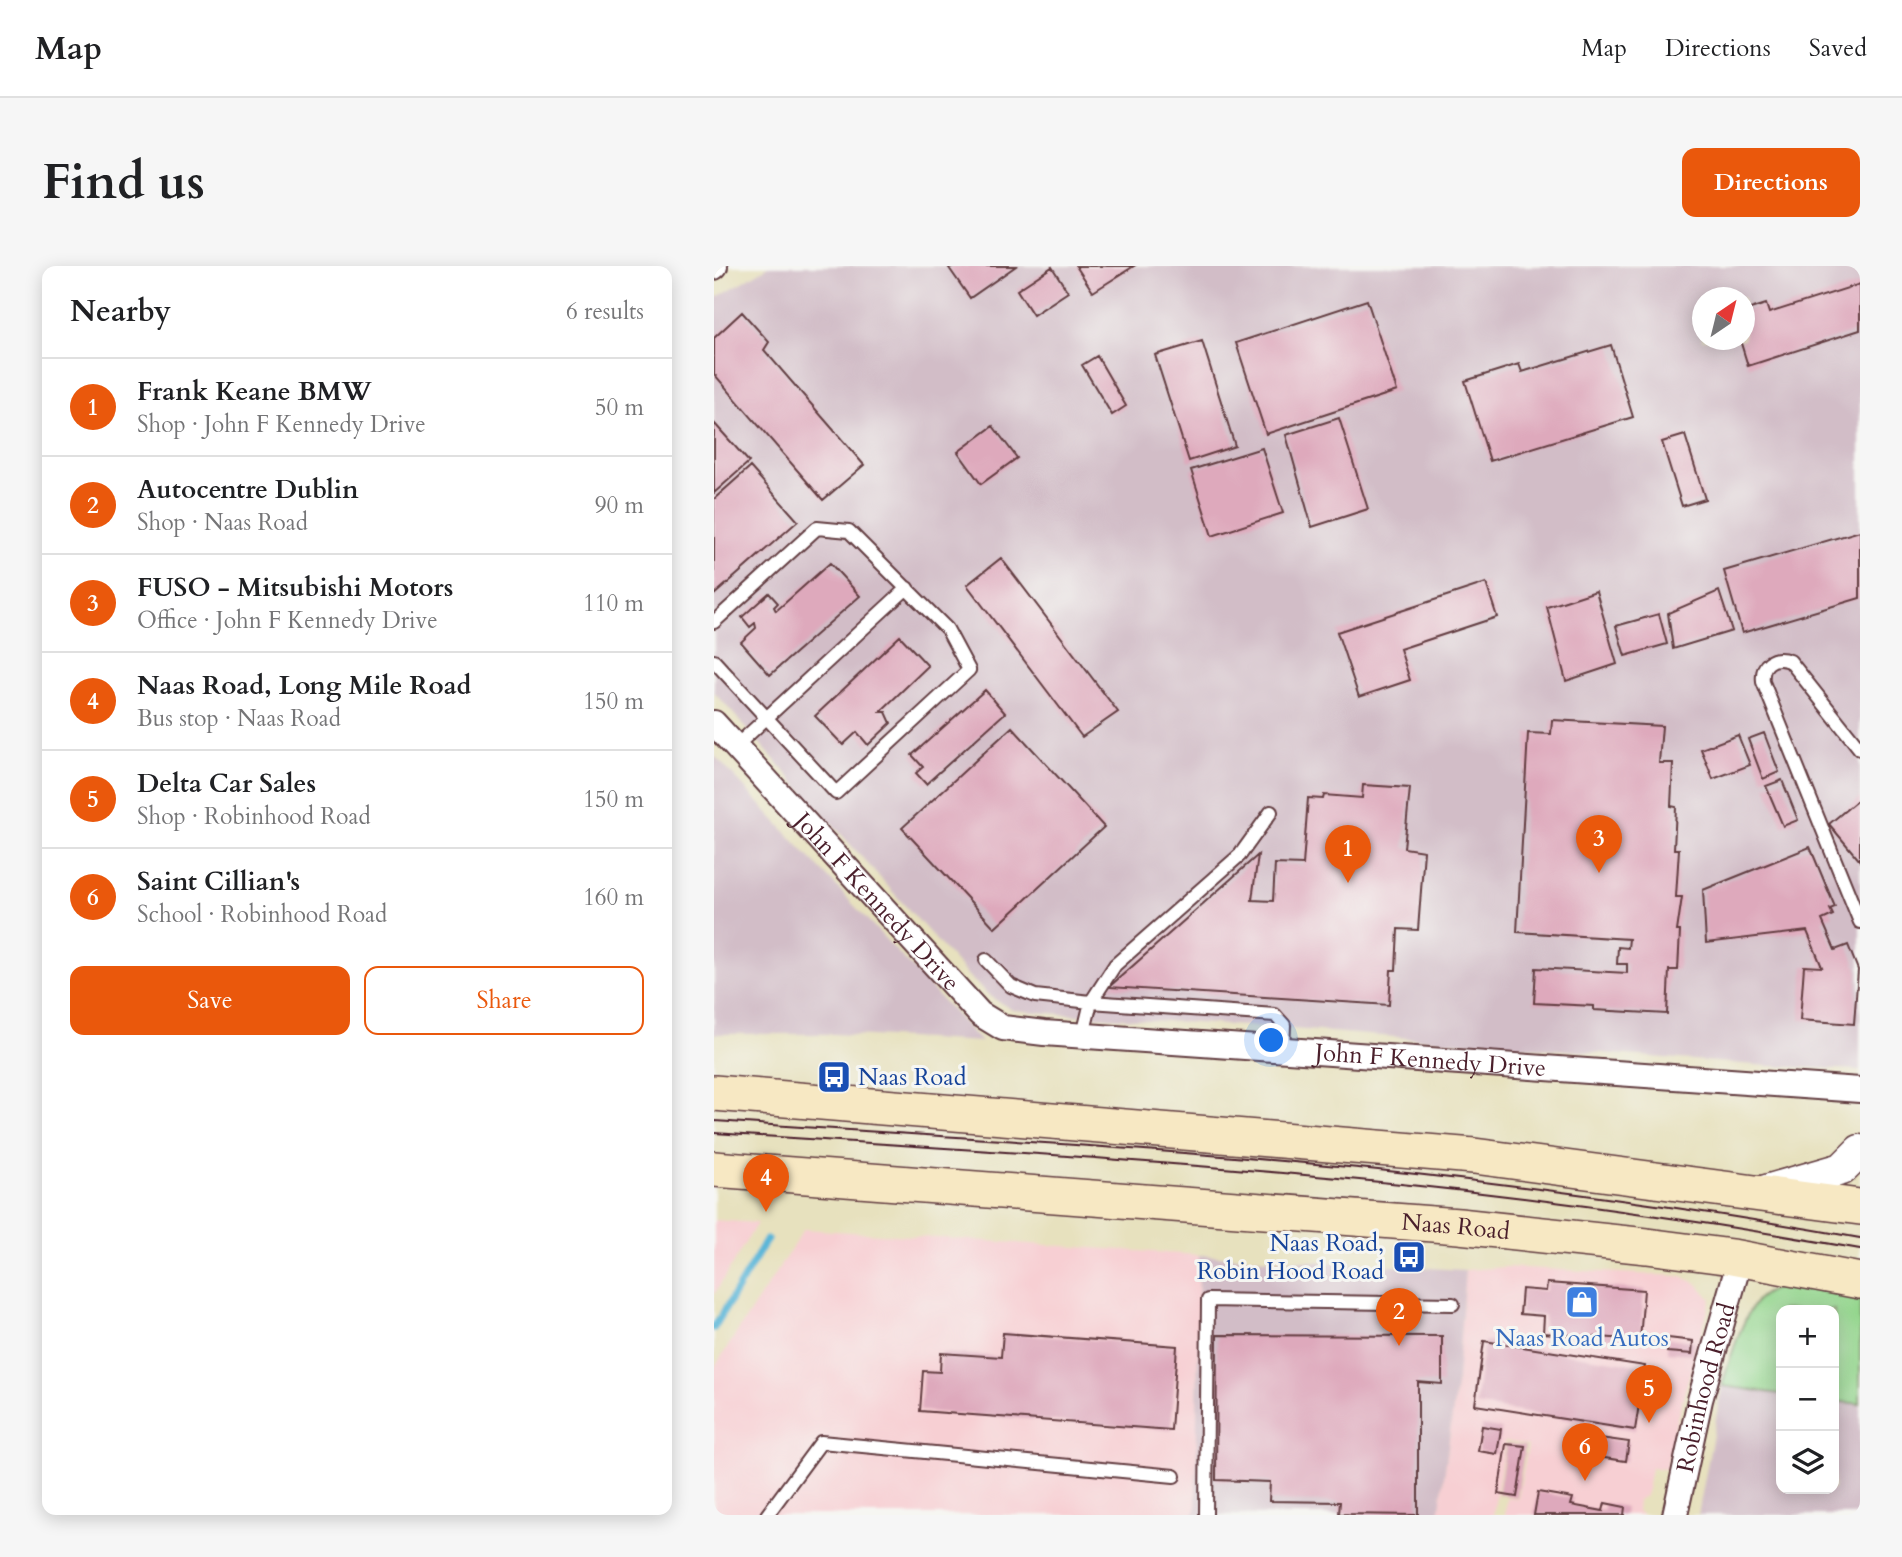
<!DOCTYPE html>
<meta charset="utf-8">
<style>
body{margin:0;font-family:Cardo,serif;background:#f6f6f6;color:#202124}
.controls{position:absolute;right:21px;bottom:21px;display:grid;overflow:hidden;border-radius:14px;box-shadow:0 4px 18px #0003}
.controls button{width:63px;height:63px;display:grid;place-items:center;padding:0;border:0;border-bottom:2px solid #e0e0e0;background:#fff;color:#202124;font:35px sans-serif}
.compass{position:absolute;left:978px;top:21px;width:63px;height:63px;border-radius:50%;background:#fff;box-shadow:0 4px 18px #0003;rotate:35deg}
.you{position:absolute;left:558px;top:775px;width:24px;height:24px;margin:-18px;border:5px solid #fff;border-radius:50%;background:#1a73e8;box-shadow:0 0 0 10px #1a73e833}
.badge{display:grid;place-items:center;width:46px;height:46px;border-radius:50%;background:#ea580c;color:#fff;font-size:23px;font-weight:700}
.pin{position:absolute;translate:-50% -58px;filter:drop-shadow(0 2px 4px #0008)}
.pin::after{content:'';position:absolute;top:37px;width:24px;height:21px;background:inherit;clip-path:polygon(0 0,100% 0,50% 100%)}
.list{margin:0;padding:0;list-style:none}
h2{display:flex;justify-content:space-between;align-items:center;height:91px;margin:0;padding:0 28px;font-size:30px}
h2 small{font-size:23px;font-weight:400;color:#757577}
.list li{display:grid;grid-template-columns:46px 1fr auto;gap:21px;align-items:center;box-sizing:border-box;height:98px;padding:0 28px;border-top:2px solid #e0e0e0}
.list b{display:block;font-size:26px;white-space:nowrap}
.list p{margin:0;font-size:23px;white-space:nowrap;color:#757577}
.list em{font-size:23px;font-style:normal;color:#757577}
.actions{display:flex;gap:14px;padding:21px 28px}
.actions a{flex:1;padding:16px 0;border:2px solid #ea580c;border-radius:14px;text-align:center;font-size:24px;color:#ea580c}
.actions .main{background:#ea580c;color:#fff}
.icon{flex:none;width:38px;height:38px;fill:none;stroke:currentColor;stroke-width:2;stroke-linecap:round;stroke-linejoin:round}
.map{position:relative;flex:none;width:1146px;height:1249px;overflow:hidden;border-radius:14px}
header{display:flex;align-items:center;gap:42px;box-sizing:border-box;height:98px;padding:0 35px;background:#fff;border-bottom:2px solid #e0e0e0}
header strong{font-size:33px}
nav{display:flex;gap:38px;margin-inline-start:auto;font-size:24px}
.intro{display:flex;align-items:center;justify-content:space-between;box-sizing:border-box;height:168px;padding:0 42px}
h1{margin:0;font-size:49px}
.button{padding:18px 32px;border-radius:14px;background:#ea580c;color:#fff;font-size:24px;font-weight:700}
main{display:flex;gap:42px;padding:0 42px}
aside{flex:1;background:#fff;border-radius:14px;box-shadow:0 4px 18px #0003}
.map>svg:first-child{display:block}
</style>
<header>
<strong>Map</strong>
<nav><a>Map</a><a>Directions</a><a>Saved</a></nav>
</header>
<div class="intro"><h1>Find us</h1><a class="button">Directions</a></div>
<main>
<aside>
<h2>Nearby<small>6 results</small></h2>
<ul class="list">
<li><span class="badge">1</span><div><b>Frank Keane BMW</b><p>Shop · John F Kennedy Drive</p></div><em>50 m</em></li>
<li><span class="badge">2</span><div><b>Autocentre Dublin</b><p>Shop · Naas Road</p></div><em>90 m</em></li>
<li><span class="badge">3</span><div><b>FUSO - Mitsubishi Motors</b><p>Office · John F Kennedy Drive</p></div><em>110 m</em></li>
<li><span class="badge">4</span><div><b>Naas Road, Long Mile Road</b><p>Bus stop · Naas Road</p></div><em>150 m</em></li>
<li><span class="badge">5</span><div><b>Delta Car Sales</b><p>Shop · Robinhood Road</p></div><em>150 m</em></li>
<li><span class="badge">6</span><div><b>Saint Cillian's</b><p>School · Robinhood Road</p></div><em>160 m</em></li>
</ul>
<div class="actions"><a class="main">Save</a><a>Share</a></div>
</aside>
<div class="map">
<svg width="1146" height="1249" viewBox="0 0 1146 1249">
<rect width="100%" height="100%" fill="#f6f6f2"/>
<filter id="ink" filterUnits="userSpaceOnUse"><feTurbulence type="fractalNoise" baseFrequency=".0143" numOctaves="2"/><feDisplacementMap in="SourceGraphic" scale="14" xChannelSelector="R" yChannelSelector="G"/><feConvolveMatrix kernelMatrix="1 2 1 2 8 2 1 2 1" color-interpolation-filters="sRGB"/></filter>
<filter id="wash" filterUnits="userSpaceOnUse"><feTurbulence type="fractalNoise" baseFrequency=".00686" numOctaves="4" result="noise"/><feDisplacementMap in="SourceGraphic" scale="28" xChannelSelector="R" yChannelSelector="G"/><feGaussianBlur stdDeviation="1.57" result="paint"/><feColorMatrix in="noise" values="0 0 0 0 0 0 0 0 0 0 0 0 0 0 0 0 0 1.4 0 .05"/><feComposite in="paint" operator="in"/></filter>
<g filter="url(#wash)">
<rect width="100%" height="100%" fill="#e7e1be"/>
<path fill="#f7cfd3" d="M0,954L43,957L0,1029Z
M90,963L485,989L482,1246L478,1249H0V1102Z
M792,1001L965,1010L983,1017L997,1033L963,1153L952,1203L937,1202L932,1229L924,1234L923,1245L928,1249H791L793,1231L804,1232L814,1180L791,1175L779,1249H725L743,1112L751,1004Z"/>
<path fill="#d2bdc7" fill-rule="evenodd" d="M55,0H1146V804L1054,800L578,763L358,749L298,744L277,731L254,710L0,426V33ZM988,32H1030V74H988Z
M0,489L59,552L267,776L120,768H0Z
M485,989L751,1004L743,1112L725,1249H478L482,1245Z
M1067,1071V1223H1120V1074L1146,1076V1249H984L1008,1120L1023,1098Z"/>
<path fill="#94d68e" stroke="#6f7a5c" stroke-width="2" d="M1073,1018L1146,1029V1138L1120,1135V1044H1067V1128L1008,1120C1014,1097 1029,1050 1044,1033C1052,1025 1063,1022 1073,1018Z"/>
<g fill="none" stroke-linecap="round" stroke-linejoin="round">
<path stroke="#5ab6d8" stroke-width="7" d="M0,1062L53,973"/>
</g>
<g id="blocks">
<path fill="#dea9bc" d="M239,0H302L256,32L235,2Z
M362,0H420L379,26Z
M338,1L354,26L319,49L303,24Z
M1146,18V64L1034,100L1026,74H1030V45L1052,38L1055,47Z
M653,34L683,125L552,168L522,77Z
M28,46L55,76L50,84L150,199L109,234L0,108V72Z
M488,75L521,180L475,195L441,89Z
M897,79L919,151L776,195L751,115L805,98L808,106Z
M383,90L412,140L398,149L368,99Z
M625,152L654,243L598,261L572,169Z
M0,157L35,196L0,227Z
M279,160L303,192L267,218L244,186Z
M971,169L991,233L968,240L948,176Z
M548,182L569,247L498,270L477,204Z
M36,201L84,255L0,329V233Z
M1146,265V332L1028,367L1010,305Z
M287,292L404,446L368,471L253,319Z
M116,297L146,330L56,409L27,376L42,362L41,357L36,361L28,351L55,327L64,337L60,341L62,345Z
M772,317L783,351L686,383L696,414L645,431L623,366Z
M882,325L903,398L852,415L833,341Z
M1005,325L1018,365L959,383L954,347Z
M945,348L953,378L911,390L902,360Z
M186,370L214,400L166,446H172L177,457L154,479L143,466L129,479L101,450Z
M271,424L291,447L212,518L202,507L209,501L198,489Z
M838,454L948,460L945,497H959L957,540L962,541L960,583H965L962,631H968L963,665H966L964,704H955L953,748L880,744V740L820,737L822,702L913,707V698H903L904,681L914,682L915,673L803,666L814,467L837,468Z
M298,461L390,561L281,662L188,562Z
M1050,467L1065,506L1049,513L1034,473Z
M1024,469L1036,499L999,513L987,483Z
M1068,514L1084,554L1069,560L1052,520Z
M649,519L696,522L690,582L710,585L704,664L684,663L682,704H677L675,739L395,721L544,589L538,634L559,635L561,598L589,599L594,532L609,533L610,529L648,532Z
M1146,532V595L1115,558Z
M1096,581L1121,641L1116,643L1119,649L1108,654L1121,684L1134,679L1144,704L1140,758L1086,754L1090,700L1108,701L1093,665L992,677L989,624Z
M833,1017L930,1024L926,1074L829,1067L830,1050L806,1048L808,1023L832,1025Z
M289,1067L463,1080L457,1164L206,1145L209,1105L226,1106L227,1087L287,1091Z
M503,1069L728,1070V1118L704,1116V1249L625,1248L626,1236L555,1235L556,1216L502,1214Z
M954,1072L979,1075L978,1088L953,1086Z
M770,1075L931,1100L921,1164L761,1139Z
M768,1160L787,1163L783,1188L764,1185Z
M872,1170L915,1176L912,1195L869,1189Z
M792,1178L811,1180L803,1231L784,1228Z
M824,1226L859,1232L857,1239L889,1245L891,1237L911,1241L910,1249H820Z"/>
</g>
</g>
<g filter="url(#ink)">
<use href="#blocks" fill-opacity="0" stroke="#623c41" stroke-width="2"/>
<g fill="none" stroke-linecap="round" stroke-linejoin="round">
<defs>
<path id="service" d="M0,356L103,262L135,265L233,363L255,404L122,527L0,395
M21,481L193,322
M1146,483L1076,395C1058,389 1047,398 1049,416L1146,656
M272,694L297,720L321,730L377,736L561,749L570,759L569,783
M369,769L377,736L401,699L526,589L557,546
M53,1249L107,1176L460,1210
M492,1249L494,1034L739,1038"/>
<g id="minor">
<path d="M0,1L1,0"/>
<path id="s1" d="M0,457L266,748L289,762L330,767L1146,824"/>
<path id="s2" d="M961,1249L986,1134L1026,993"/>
</g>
<path id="tertiary" d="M1045,927L1128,903L1146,885"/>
<g id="secondary">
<path d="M0,827L760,890L1146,941"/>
<path id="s3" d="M0,903L745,960L933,980L1018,991L1146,1015"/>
</g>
</defs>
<use href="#service" stroke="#623c41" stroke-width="16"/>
<use href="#minor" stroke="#623c41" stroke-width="28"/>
<use href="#tertiary" stroke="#623c41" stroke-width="35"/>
<use href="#secondary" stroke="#623c41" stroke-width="38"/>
<use href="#service" stroke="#fff" stroke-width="12"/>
<use href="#minor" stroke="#fff" stroke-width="24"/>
<use href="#tertiary" stroke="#fff" stroke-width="32"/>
<use href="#secondary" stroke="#f7e8c3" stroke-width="35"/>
<path stroke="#4a1f2b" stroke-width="2" d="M0,855C231,871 463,883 693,907C845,924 996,945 1146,972
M0,867C229,882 459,895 687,918C841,934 994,956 1146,983"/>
</g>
</g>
<defs>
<symbol id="bus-square" viewBox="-11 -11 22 22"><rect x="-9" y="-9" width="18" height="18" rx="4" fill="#1a4fb4" stroke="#f6f6f2"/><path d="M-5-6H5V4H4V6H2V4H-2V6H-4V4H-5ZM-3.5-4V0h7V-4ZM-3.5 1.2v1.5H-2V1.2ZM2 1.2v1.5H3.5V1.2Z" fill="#fff"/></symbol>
<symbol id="shop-square" viewBox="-11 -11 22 22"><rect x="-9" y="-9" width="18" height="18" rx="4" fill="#3f7fe0" stroke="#f6f6f2"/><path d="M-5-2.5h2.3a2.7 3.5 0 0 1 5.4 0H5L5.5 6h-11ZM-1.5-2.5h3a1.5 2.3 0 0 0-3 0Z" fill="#fff"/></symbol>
</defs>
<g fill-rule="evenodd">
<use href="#bus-square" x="101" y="792" width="38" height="38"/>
<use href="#bus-square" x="676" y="972" width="38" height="38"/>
<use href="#shop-square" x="849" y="1017" width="38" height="38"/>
</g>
<g text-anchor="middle" stroke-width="6" stroke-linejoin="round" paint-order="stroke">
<g font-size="24" fill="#4a1f2b" stroke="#f6f6f2">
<text dy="8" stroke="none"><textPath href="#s1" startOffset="242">John F Kennedy Drive</textPath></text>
<text dy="8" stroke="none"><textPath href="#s1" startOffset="850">John F Kennedy Drive</textPath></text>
<text dy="8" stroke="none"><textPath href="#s3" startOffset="744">Naas Road</textPath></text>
<text dy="8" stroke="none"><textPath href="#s2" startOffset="131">Robinhood Road</textPath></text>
</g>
<g font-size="24" fill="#164399" stroke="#f6f6f2" text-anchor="start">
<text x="144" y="819">Naas Road</text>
<text x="670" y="985" text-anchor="end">Naas Road,<tspan x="670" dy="28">Robin Hood Road</tspan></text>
</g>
<g font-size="24" fill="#366cbe" stroke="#f6f6f2">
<text x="868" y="1080">Naas Road Autos</text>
</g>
</g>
</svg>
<div class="controls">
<button>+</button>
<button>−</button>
<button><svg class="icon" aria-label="layers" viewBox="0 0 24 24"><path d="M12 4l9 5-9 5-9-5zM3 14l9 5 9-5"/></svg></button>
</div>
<svg class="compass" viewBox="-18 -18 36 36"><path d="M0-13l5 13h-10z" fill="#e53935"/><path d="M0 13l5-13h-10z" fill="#757577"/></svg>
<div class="you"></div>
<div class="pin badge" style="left:634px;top:617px">1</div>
<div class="pin badge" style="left:685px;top:1080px">2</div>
<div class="pin badge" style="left:885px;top:607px">3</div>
<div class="pin badge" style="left:52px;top:946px">4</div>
<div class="pin badge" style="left:935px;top:1157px">5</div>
<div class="pin badge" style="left:871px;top:1215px">6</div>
</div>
</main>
